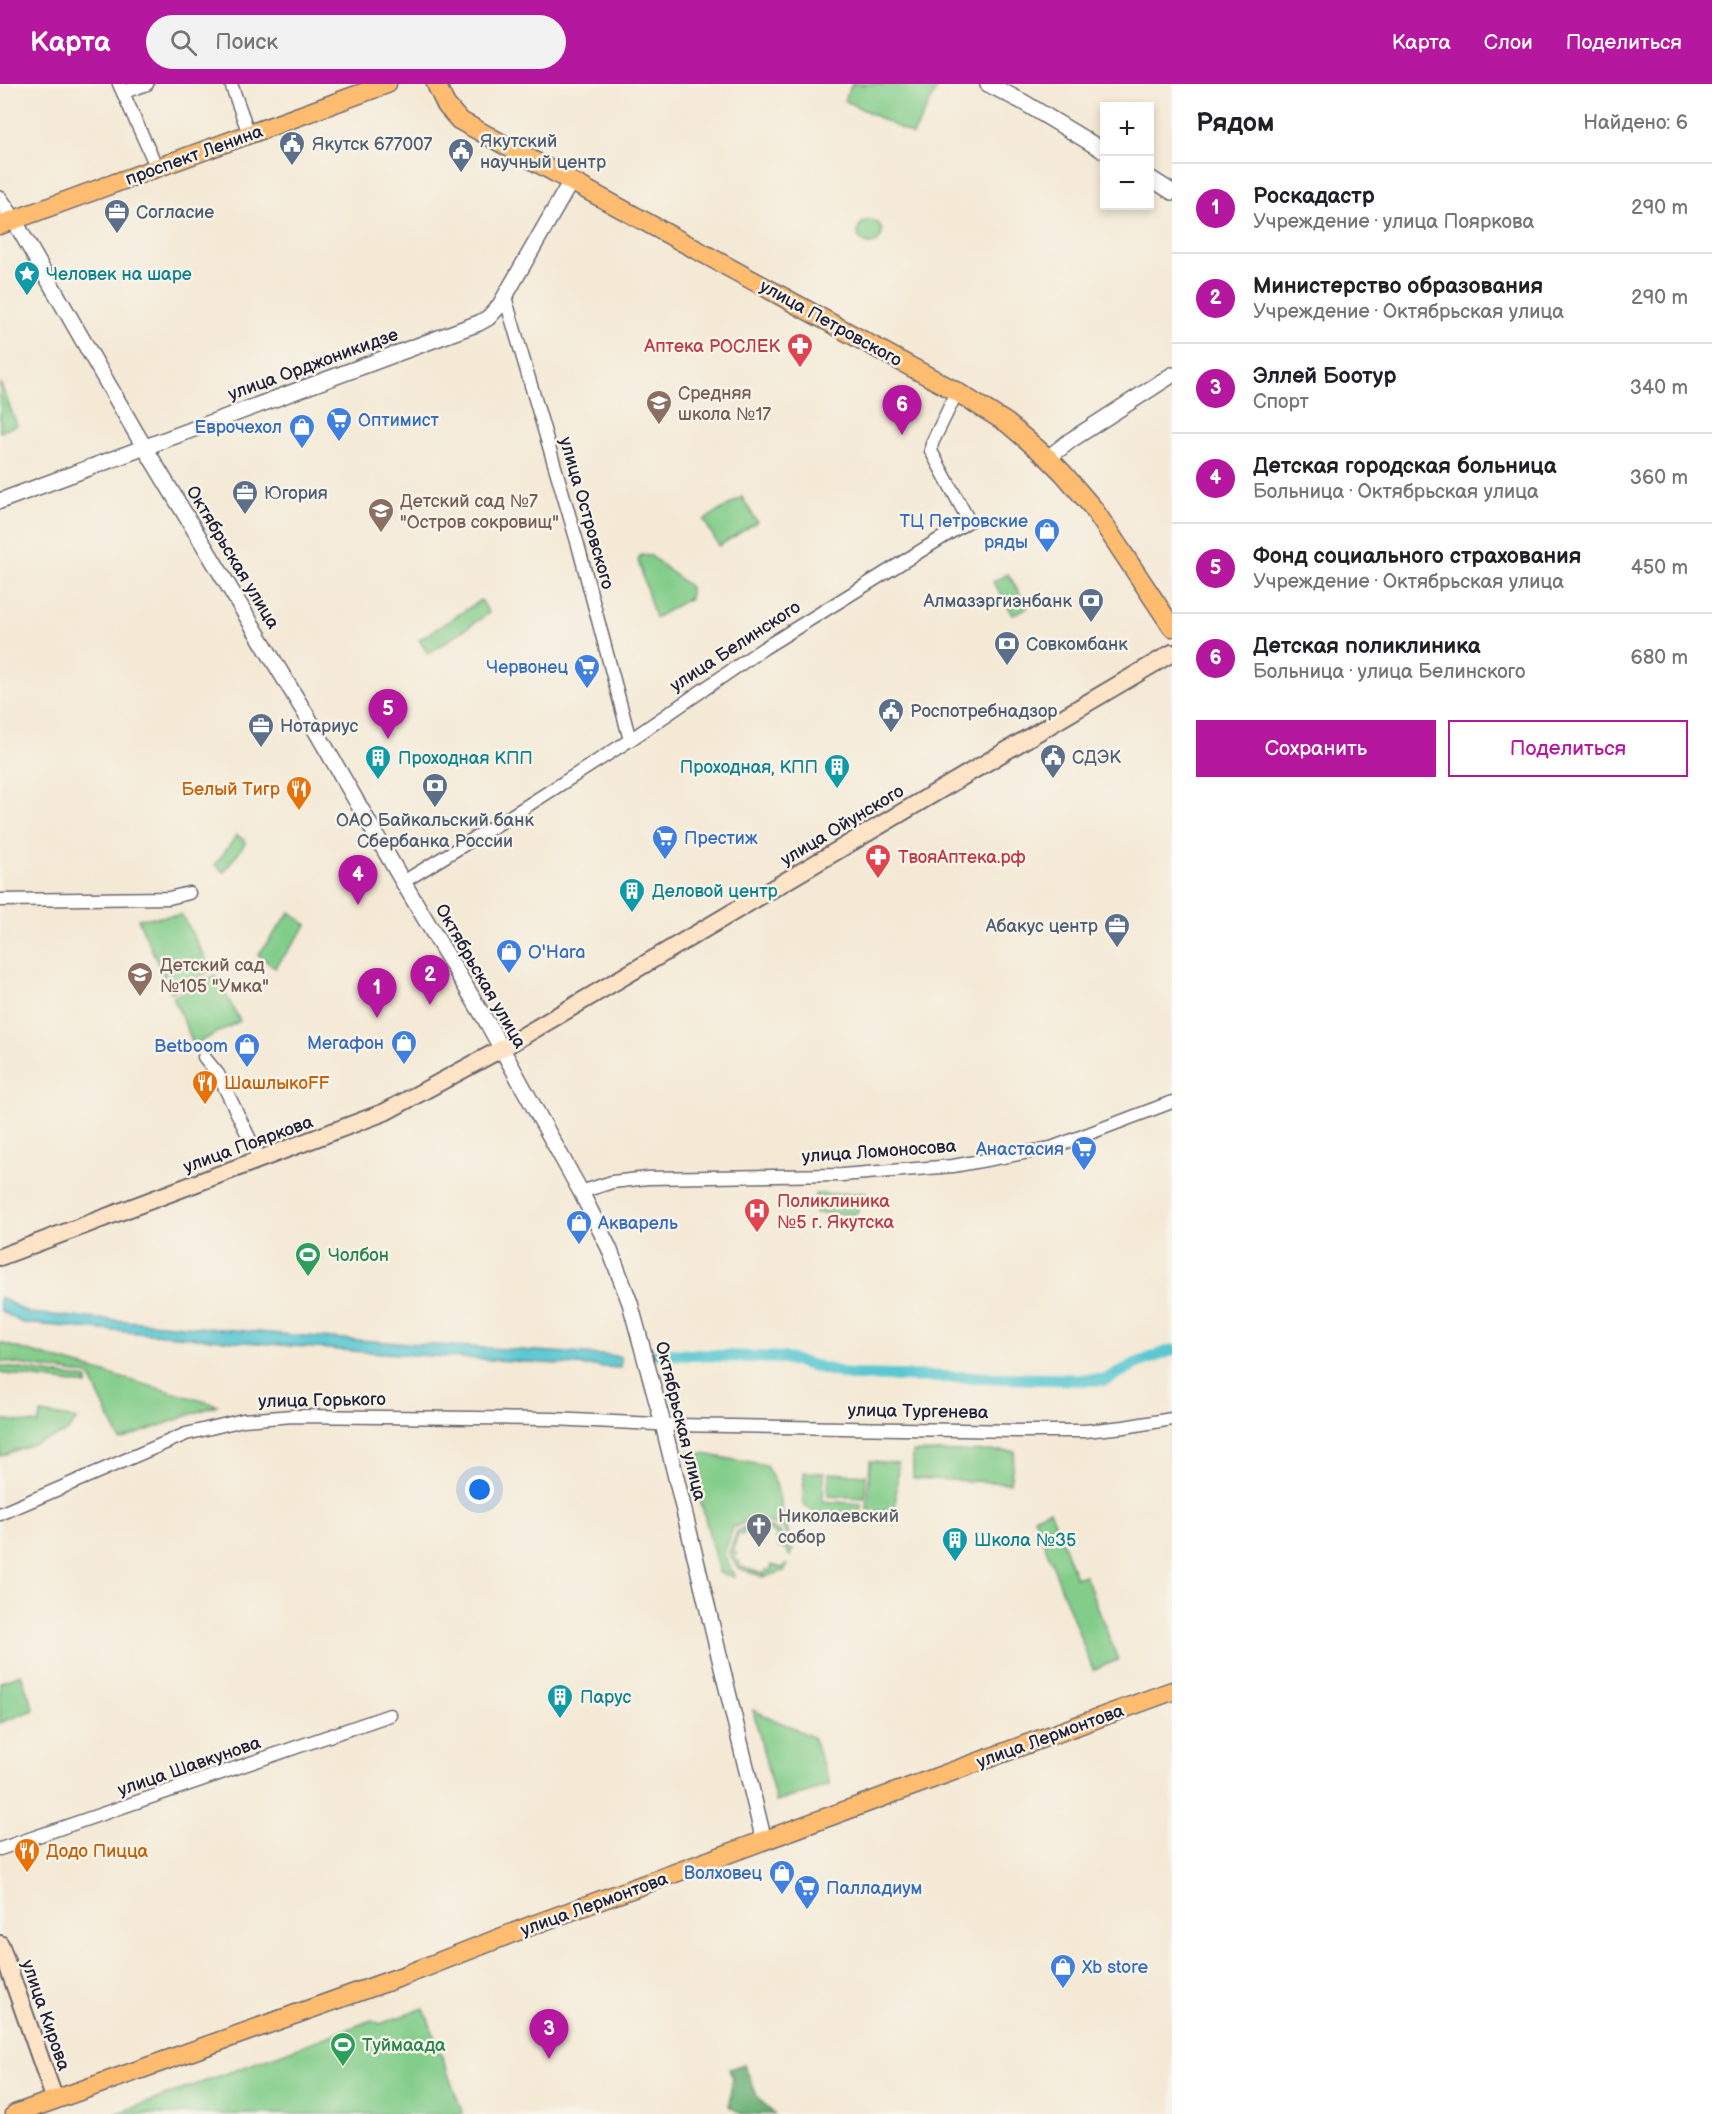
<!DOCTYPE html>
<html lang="ru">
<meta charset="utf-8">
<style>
body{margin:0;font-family:"Balsamiq Sans",sans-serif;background:#f2f2f2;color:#202124}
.controls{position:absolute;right:18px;top:18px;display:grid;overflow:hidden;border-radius:0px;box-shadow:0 3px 9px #0003}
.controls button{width:54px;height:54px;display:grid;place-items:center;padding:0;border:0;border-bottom:2px solid #e0e0e0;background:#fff;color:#202124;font:30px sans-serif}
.you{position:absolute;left:480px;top:1406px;width:21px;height:21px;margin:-15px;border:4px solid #fff;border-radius:50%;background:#1a73e8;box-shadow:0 0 0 9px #1a73e833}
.badge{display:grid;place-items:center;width:39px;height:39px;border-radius:50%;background:#b5179e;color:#fff;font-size:20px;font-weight:700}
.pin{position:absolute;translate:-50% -50px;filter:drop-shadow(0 2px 3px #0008)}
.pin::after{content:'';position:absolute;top:32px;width:21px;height:18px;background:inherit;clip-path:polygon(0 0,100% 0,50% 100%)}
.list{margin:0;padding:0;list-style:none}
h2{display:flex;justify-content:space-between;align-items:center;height:78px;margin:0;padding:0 24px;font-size:26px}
h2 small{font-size:20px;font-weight:400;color:#757577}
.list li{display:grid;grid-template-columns:39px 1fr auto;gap:18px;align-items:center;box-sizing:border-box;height:90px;padding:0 24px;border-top:2px solid #e0e0e0}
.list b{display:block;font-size:22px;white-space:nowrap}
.list p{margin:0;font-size:20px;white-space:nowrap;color:#757577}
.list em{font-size:20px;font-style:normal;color:#757577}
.actions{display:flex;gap:12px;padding:18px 24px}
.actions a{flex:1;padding:14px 0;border:2px solid #b5179e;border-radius:0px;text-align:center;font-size:21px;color:#b5179e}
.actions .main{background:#b5179e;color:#fff}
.icon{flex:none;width:33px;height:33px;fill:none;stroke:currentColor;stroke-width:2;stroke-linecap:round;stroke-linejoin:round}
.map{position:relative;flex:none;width:1172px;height:2030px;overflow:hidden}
header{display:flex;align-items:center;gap:36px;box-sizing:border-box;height:84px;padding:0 30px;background:#b5179e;color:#fff}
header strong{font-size:28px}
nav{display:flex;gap:33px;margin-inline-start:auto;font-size:21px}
.search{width:420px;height:54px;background:#f2f2f2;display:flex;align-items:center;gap:15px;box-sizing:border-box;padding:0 21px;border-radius:33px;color:#757577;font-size:22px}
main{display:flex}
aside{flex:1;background:#fff}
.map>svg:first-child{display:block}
</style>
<header>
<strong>Карта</strong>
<div class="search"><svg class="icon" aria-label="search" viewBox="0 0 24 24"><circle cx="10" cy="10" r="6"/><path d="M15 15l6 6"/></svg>Поиск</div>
<nav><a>Карта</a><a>Слои</a><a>Поделиться</a></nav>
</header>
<main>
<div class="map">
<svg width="1172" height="2030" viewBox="0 0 1172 2030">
<rect width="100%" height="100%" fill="#f7f3e8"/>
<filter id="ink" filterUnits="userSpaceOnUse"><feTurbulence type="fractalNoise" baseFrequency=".0167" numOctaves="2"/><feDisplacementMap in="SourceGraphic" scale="12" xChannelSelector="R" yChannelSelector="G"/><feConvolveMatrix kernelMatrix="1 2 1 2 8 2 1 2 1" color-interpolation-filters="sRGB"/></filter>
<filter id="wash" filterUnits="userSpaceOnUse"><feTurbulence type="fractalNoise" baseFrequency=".008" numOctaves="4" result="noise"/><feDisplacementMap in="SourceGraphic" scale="24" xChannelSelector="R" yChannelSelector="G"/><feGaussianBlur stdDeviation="1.35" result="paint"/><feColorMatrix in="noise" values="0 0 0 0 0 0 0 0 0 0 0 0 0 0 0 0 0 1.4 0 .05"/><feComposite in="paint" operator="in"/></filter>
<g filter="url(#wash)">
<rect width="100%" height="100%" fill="#f4e9d5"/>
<path fill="#83cd8a" stroke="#527862" stroke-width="1.5" d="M852,0H939L913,51L844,16Z
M858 148a12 12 0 1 1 24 0a12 12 0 1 1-24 0Z
M0,298L17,341L0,348Z
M742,413L757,438L719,462L704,436Z
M641,471L651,472L690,503V514L655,534L638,476Z
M1008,490L1028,523L1013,531L993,498Z
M481,516L489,529L428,570L419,556Z
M237,751L246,758L224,788L215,781Z
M290,828L307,841L275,884L258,871Z
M182,831L212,886L171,909L138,835Z
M215,891L240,937L194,961L173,913Z
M866,1109L856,1130L815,1129V1110Z
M0,1259L217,1321L120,1356L89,1291L0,1277Z
M0,1282L87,1295V1301L0,1289Z
M41,1329L77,1335L67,1348L0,1372V1335L38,1340Z
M688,1367L766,1382L776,1400L789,1451L781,1443L753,1433L733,1444L724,1470L735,1493L719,1489Z
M1015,1367L1010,1399L913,1394V1368Z
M870,1377L898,1379L895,1428L867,1426Z
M804,1388L824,1389L823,1417L861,1420L860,1434L814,1429L803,1419Z
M829,1389L866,1391L865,1414L828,1412Z
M1050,1426L1076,1494L1085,1491L1118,1576L1093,1586L1034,1433Z
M753,1438L779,1447L793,1465L791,1472L788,1471L789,1467L778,1463L780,1457L775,1455L777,1450L753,1441L751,1447L745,1445L743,1451L738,1450L733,1467L737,1469L735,1476L740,1478L739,1482L763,1490L765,1486L770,1487L772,1481L783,1484L785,1480L787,1481L785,1487L763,1493L737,1484L729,1469L737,1447Z
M21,1590L34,1626L0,1639V1598Z
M753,1626L813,1653L830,1701L776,1718Z
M424,1924L463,2030H116L372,1936L380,1940Z"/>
<path fill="#6ab076" stroke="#466958" stroke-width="1.5" d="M744,1980L758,2014L774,2030H742L729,2022L732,1994L729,1985Z"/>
<path fill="#5ac7d1" stroke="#3e7486" stroke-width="1.5" d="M0,1213L28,1229L355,1256L617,1272L621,1273V1284L352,1267L22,1239L0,1226Z"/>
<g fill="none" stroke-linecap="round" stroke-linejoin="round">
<path stroke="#5ac7d1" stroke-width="12" d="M654,1271L663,1270L784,1274L849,1291L1105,1296L1135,1280L1172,1266"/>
</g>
</g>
<g filter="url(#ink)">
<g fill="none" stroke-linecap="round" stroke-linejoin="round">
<defs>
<path id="minor" d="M119,0L157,84
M231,0L249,50
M124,8L147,0
M505,213L578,461L630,656
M403,798L511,732L630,656L764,564L969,437L931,367L932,359L957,308
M0,816L169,814L189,809
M204,973L218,990L260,1076
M581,1108L612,1098L648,1094L842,1091L953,1082L1051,1064L1172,1018
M0,1430L186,1350L243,1336L293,1332L553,1335L676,1341L1018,1347H1085L1124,1343L1172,1335
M0,1765L390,1631"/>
<path id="tertiary" d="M988,0L1023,18L1104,67
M1150,94L1172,108
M0,115L14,136L136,349L316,647L403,798L488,940L581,1108L609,1164L630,1219L663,1340L764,1757
M1048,374L1071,356L1172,291
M0,417L479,239L488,234L500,221L571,97"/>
<path id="secondary" d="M0,1173L385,1028L501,965L1172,569
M0,1860L55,2016"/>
<path id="primary" d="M436,0L446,21L459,36L957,308L1007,339L1048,374L1063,389L1093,424L1172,543
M0,141L387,0
M15,2030L403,1892L533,1841L1172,1607"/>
</defs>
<use href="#minor" stroke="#6c6871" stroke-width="15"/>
<use href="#tertiary" stroke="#6c6871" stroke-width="18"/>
<use href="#secondary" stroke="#6c6871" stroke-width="20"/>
<use href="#primary" stroke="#6c6871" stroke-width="21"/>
<use href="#minor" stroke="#fff" stroke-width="12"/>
<use href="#tertiary" stroke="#fff" stroke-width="15"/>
<use href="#secondary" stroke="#fee4c6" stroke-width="16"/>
<use href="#primary" stroke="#fdbc70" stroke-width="18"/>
</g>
</g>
<defs>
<symbol id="civic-pin" viewBox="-11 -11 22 30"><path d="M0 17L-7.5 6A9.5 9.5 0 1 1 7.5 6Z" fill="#5c6f8a" stroke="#f7f3e8"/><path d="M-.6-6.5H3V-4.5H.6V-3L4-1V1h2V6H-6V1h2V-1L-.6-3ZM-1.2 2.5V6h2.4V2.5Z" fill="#fff"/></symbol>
<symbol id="office-pin" viewBox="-11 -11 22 30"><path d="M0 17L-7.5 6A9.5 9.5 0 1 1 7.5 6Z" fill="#5c6f8a" stroke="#f7f3e8"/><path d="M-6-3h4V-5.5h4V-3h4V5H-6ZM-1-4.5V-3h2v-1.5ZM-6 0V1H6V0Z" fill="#fff"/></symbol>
<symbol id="sight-pin" viewBox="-11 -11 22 30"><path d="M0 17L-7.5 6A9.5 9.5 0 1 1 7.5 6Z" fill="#0f9aa8" stroke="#f7f3e8"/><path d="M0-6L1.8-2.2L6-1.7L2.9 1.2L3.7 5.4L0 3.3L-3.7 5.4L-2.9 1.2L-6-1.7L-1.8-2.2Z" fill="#fff"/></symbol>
<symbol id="pharmacy-pin" viewBox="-11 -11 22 30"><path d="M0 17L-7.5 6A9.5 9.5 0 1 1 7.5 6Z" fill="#e0444e" stroke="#f7f3e8"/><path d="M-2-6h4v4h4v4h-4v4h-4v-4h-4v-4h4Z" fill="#fff"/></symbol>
<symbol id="school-pin" viewBox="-11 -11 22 30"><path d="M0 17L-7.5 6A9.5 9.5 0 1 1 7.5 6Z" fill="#8d6e63" stroke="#f7f3e8"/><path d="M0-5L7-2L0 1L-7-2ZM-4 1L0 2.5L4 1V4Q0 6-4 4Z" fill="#fff"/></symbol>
<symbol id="supermarket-pin" viewBox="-11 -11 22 30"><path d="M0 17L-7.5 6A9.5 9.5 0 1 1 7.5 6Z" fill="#3f7fe0" stroke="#f7f3e8"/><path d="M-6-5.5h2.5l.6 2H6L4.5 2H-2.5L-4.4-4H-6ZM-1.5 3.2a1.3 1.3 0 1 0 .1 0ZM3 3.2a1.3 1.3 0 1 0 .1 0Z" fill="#fff"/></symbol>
<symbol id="shop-pin" viewBox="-11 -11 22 30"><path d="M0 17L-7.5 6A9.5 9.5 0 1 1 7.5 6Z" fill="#3f7fe0" stroke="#f7f3e8"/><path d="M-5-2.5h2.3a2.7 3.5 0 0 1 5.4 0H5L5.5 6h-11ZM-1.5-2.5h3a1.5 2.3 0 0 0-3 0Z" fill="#fff"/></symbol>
<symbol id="bank-pin" viewBox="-11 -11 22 30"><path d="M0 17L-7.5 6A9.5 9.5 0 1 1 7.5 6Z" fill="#5c6f8a" stroke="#f7f3e8"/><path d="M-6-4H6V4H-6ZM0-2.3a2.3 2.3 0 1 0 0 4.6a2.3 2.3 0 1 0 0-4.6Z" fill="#fff"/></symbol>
<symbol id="building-pin" viewBox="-11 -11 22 30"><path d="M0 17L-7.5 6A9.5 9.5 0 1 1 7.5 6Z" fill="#0f9aa8" stroke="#f7f3e8"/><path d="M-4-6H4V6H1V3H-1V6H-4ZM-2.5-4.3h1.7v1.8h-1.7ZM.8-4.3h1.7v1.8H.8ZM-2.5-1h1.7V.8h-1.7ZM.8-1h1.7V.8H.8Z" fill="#fff"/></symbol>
<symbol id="restaurant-pin" viewBox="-11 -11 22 30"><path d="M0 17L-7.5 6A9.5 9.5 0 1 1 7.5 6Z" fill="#e8710a" stroke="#f7f3e8"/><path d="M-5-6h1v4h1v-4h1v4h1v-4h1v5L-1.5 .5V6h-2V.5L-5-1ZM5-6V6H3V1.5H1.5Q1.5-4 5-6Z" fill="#fff"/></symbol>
<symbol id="hospital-pin" viewBox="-11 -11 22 30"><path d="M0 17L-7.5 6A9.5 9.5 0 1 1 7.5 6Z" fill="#e0444e" stroke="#f7f3e8"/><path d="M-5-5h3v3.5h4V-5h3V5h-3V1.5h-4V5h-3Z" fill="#fff"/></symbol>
<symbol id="stadium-pin" viewBox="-11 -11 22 30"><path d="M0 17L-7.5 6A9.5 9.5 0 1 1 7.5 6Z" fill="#2e9e5b" stroke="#f7f3e8"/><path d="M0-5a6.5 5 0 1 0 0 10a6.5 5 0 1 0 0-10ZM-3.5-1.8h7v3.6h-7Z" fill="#fff"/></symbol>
<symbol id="church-pin" viewBox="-11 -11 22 30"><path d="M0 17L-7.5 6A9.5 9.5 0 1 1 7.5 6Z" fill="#6b7280" stroke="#f7f3e8"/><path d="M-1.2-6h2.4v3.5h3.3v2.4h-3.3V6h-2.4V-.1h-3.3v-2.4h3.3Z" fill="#fff"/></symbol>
</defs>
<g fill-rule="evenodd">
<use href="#civic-pin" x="277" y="45" width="30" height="40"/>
<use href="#civic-pin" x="446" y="52" width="30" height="40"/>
<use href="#office-pin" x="102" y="113" width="30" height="40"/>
<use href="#sight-pin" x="12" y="175" width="30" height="40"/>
<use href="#pharmacy-pin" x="785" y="247" width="30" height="40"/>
<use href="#school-pin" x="644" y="304" width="30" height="40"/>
<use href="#supermarket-pin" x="324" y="321" width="30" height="40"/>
<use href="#shop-pin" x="287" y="328" width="30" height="40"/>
<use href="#office-pin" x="230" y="394" width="30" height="40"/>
<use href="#school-pin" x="366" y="412" width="30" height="40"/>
<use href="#shop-pin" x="1032" y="432" width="30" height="40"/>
<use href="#bank-pin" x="1076" y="502" width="30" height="40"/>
<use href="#bank-pin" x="992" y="545" width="30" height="40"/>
<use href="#supermarket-pin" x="572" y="568" width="30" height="40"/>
<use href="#civic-pin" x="876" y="612" width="30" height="40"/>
<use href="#office-pin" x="246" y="627" width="30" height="40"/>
<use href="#civic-pin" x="1038" y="658" width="30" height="40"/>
<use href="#building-pin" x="363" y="659" width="30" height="40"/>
<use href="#building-pin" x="822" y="668" width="30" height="40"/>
<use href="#bank-pin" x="420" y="687" width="30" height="40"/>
<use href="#restaurant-pin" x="284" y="690" width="30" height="40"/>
<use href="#supermarket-pin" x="650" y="739" width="30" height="40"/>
<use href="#pharmacy-pin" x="863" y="758" width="30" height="40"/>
<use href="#building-pin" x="617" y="792" width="30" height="40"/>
<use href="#office-pin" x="1102" y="827" width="30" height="40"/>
<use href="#shop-pin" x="494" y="853" width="30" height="40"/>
<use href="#school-pin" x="125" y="876" width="30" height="40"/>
<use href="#shop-pin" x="389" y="944" width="30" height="40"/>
<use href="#shop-pin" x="232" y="947" width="30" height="40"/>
<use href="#restaurant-pin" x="190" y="984" width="30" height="40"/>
<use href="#supermarket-pin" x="1069" y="1050" width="30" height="40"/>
<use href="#hospital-pin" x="742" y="1112" width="30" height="40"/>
<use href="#shop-pin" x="564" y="1124" width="30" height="40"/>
<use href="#stadium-pin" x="293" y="1156" width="30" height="40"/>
<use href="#church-pin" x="744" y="1427" width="30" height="40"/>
<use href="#building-pin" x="940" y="1441" width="30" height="40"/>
<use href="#building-pin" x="545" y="1598" width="30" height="40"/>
<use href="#restaurant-pin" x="12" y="1752" width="30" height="40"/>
<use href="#shop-pin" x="767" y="1774" width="30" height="40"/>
<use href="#supermarket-pin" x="792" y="1789" width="30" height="40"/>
<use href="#shop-pin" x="1048" y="1868" width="30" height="40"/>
<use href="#stadium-pin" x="328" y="1946" width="30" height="40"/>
</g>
<g text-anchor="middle" stroke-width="5" stroke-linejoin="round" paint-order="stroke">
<g font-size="18" fill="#4e5e75" stroke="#f7f3e8" text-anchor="start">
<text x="480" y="63">Якутский<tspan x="480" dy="21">научный центр</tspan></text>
<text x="312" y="66">Якутск 677007</text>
<text x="136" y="134">Согласие</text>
<text x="264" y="415">Югория</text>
<text x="1072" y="523" text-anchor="end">Алмазэргиэнбанк</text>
<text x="1026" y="566">Совкомбанк</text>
<text x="910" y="633">Роспотребнадзор</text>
<text x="280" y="648">Нотариус</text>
<text x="1072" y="679">СДЭК</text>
<text x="435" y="742" text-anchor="middle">ОАО Байкальский банк<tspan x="435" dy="21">Сбербанка России</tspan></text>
<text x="1098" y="848" text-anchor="end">Абакус центр</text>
</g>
<g font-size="18" fill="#22223b" stroke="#f7f3e8">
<text transform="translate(194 71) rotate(-20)" y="6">проспект Ленина</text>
<text transform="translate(831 239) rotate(29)" y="6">улица Петровского</text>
<text transform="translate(313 280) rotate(-20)" y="6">улица Орджоникидзе</text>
<text transform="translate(587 429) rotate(74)" y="6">улица Островского</text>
<text transform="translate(233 473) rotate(59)" y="6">Октябрьская улица</text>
<text transform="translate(735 562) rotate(-33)" y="6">улица Белинского</text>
<text transform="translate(842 741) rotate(-31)" y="6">улица Ойунского</text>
<text transform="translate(481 892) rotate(60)" y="6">Октябрьская улица</text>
<text transform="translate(248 1060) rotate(-20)" y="6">улица Пояркова</text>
<text transform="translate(879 1067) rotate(-4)" y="6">улица Ломоносова</text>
<text transform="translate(322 1316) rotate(-1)" y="6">улица Горького</text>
<text transform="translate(918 1327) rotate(1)" y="6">улица Тургенева</text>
<text transform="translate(681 1337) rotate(76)" y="6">Октябрьская улица</text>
<text transform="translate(1050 1652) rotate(-20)" y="6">улица Лермонтова</text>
<text transform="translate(189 1682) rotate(-19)" y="6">улица Шавкунова</text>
<text transform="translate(594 1820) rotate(-20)" y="6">улица Лермонтова</text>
<text transform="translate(46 1931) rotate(71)" y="6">улица Кирова</text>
</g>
<g font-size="18" fill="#0d838f" stroke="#f7f3e8" text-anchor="start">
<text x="46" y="196">Человек на шаре</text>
<text x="398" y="680">Проходная КПП</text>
<text x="818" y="689" text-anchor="end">Проходная, КПП</text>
<text x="652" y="813">Деловой центр</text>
<text x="974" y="1462">Школа №35</text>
<text x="580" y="1619">Парус</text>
</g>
<g font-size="18" fill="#be3a42" stroke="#f7f3e8" text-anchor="start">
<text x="780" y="268" text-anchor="end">Аптека РОСЛЕК</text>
<text x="898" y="779">ТвояАптека.рф</text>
<text x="777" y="1123">Поликлиника<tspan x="777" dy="21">№5 г. Якутска</tspan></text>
</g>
<g font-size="18" fill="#785e54" stroke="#f7f3e8" text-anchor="start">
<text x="678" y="315">Средняя<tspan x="678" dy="21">школа №17</tspan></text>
<text x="400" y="423">Детский сад №7<tspan x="400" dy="21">"Остров сокровищ"</tspan></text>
<text x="160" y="887">Детский сад<tspan x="160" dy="21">№105 "Умка"</tspan></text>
</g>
<g font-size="18" fill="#366cbe" stroke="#f7f3e8" text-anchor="end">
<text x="358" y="342" text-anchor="start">Оптимист</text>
<text x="282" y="349">Еврочехол</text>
<text x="1028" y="443">ТЦ Петровские<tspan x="1028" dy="21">ряды</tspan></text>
<text x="568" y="589">Червонец</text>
<text x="684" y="760" text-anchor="start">Престиж</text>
<text x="528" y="874" text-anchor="start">O'Hara</text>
<text x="384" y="965">Мегафон</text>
<text x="228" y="968">Betboom</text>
<text x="1064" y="1071">Анастасия</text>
<text x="598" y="1145" text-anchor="start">Акварель</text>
<text x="762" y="1795">Волховец</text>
<text x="826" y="1810" text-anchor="start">Палладиум</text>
<text x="1082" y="1889" text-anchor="start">Xb store</text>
</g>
<g font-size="18" fill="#c56008" stroke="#f7f3e8" text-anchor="start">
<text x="280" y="711" text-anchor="end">Белый Тигр</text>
<text x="224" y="1005">ШашлыкоFF</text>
<text x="46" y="1773">Додо Пицца</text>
</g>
<g font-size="18" fill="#27864d" stroke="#f7f3e8" text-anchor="start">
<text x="328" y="1177">Чолбон</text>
<text x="362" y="1967">Туймаада</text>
</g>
<g font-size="18" fill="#5b616d" stroke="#f7f3e8" text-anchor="start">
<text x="778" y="1438">Николаевский<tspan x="778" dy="21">собор</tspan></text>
</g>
</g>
</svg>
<div class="controls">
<button>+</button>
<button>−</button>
</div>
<div class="you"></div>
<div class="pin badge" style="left:377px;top:934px">1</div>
<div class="pin badge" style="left:430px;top:921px">2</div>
<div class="pin badge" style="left:549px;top:1975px">3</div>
<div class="pin badge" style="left:358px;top:821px">4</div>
<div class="pin badge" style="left:388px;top:655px">5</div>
<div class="pin badge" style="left:902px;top:351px">6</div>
</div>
<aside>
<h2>Рядом<small>Найдено: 6</small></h2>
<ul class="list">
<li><span class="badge">1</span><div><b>Роскадастр</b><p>Учреждение · улица Пояркова</p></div><em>290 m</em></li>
<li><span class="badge">2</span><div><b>Министерство образования</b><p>Учреждение · Октябрьская улица</p></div><em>290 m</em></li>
<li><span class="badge">3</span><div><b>Эллей Боотур</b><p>Спорт</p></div><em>340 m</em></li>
<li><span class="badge">4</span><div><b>Детская городская больница</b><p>Больница · Октябрьская улица</p></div><em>360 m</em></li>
<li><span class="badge">5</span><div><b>Фонд социального страхования</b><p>Учреждение · Октябрьская улица</p></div><em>450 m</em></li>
<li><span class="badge">6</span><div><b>Детская поликлиника</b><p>Больница · улица Белинского</p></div><em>680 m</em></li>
</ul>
<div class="actions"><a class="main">Сохранить</a><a>Поделиться</a></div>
</aside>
</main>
